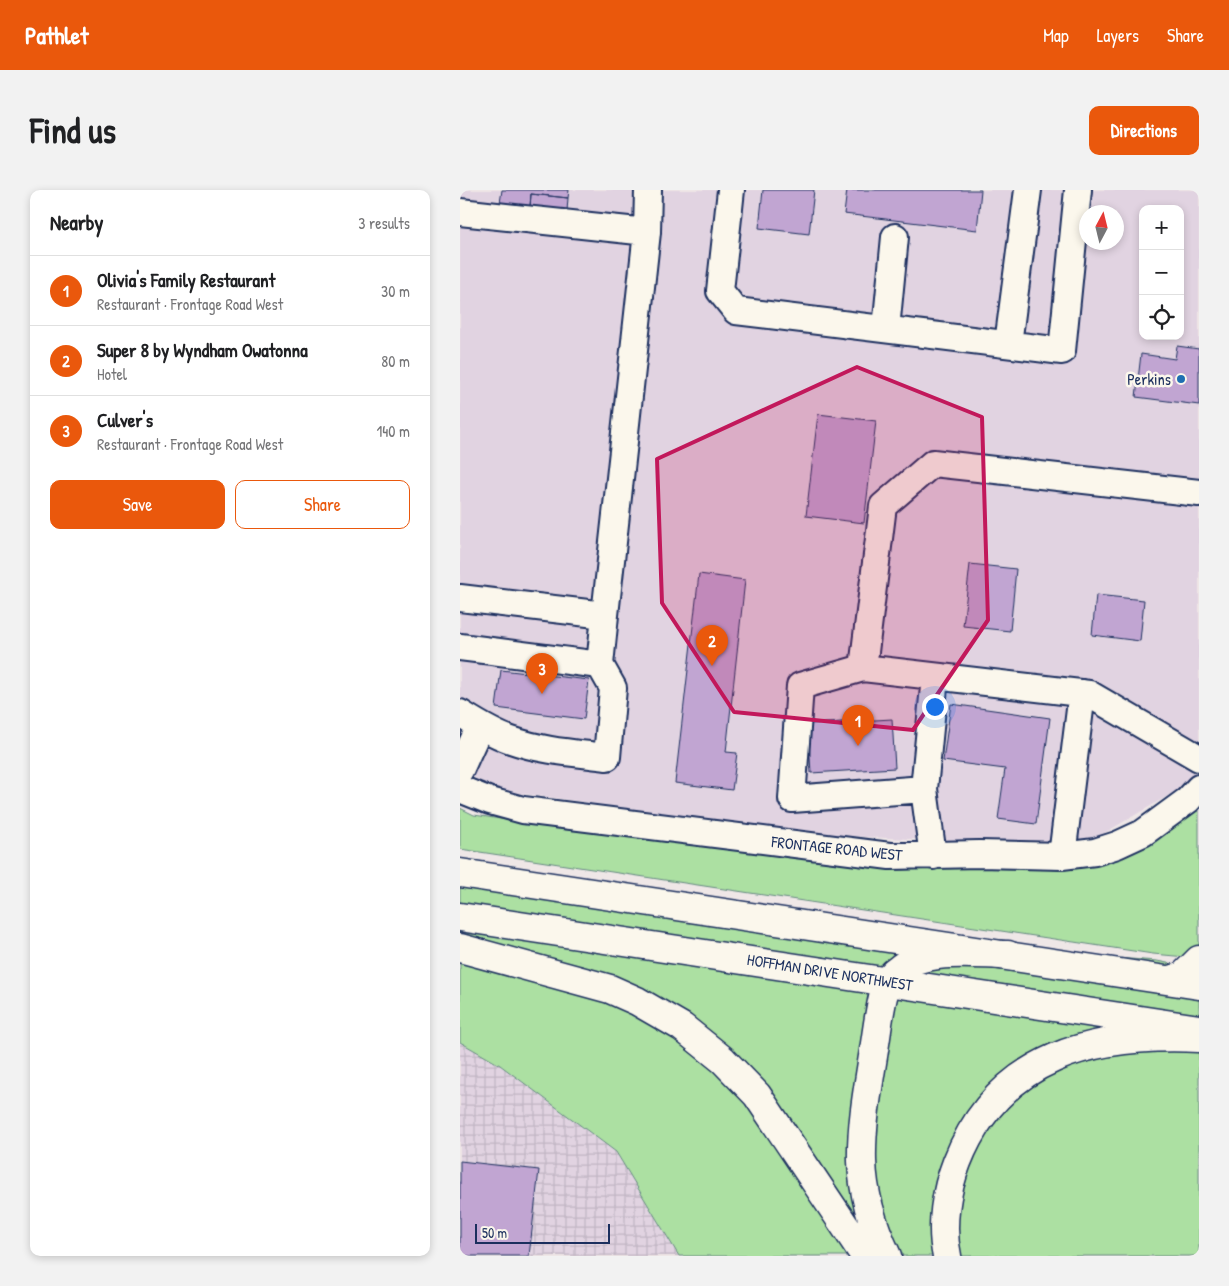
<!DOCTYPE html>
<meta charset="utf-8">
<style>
body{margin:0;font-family:"Patrick Hand",sans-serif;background:#f2f2f2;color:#202124}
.controls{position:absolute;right:15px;top:15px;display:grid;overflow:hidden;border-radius:10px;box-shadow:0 2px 8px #0003}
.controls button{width:45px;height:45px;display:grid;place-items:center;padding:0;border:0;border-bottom:1px solid #e0e0e0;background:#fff;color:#202124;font:25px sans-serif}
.compass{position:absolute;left:619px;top:15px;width:45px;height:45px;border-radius:50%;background:#fff;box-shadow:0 2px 8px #0003;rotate:7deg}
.scale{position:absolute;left:15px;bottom:12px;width:135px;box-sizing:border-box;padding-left:5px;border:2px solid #1b2f5e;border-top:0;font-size:14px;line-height:18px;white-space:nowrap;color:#1b2f5e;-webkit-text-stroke:4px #fbf7ec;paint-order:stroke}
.you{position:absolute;left:474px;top:516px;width:18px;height:18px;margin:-12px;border:4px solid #fff;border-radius:50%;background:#1a73e8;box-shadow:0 0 0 8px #1a73e833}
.badge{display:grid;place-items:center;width:32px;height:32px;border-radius:50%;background:#ea580c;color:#fff;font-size:16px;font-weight:700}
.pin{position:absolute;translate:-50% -41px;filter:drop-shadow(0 1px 2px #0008)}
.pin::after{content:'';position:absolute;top:26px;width:18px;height:15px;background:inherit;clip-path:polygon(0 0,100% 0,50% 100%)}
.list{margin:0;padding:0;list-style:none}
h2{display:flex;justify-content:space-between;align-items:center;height:65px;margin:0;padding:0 20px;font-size:21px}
h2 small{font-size:16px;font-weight:400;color:#757577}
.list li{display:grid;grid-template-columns:32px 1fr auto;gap:15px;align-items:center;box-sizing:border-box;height:70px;padding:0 20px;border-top:1px solid #e0e0e0}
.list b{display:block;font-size:19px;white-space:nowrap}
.list p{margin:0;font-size:16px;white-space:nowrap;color:#757577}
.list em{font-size:16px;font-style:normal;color:#757577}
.actions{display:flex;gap:10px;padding:15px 20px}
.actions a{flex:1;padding:11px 0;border:1px solid #ea580c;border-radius:10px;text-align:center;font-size:18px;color:#ea580c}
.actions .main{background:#ea580c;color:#fff}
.icon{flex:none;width:28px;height:28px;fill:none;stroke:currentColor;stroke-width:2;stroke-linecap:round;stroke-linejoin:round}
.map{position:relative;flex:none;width:739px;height:1066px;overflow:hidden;border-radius:10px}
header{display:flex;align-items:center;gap:30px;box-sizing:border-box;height:70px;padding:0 25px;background:#ea580c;color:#fff}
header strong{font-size:24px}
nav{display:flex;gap:28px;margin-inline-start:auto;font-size:18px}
.intro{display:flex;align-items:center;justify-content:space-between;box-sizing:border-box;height:120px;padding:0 30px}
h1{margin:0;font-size:35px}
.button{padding:12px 22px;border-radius:10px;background:#ea580c;color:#fff;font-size:18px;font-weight:700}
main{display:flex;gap:30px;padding:0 30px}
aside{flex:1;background:#fff;border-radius:10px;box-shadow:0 2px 8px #0003}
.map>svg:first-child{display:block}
</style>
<header>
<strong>Pathlet</strong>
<nav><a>Map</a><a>Layers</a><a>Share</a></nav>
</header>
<div class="intro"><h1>Find us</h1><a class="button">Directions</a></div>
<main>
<aside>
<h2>Nearby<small>3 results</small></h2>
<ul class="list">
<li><span class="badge">1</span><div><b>Olivia's Family Restaurant</b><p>Restaurant · Frontage Road West</p></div><em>30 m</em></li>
<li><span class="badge">2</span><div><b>Super 8 by Wyndham Owatonna</b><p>Hotel</p></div><em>80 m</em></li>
<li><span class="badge">3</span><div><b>Culver's</b><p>Restaurant · Frontage Road West</p></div><em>140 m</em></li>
</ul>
<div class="actions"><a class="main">Save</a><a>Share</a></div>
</aside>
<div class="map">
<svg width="739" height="1066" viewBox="0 0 739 1066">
<defs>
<pattern id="industrial-grid" width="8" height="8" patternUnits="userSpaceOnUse" patternTransform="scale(1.25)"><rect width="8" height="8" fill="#e1d3e1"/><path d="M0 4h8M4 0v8" fill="none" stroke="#c0b5c3"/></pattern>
</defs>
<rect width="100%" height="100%" fill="#efe7e7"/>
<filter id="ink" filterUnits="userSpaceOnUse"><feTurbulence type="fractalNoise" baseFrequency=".02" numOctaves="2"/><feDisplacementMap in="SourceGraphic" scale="10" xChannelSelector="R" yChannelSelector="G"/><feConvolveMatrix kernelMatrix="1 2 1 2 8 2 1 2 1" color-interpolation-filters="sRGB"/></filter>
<g filter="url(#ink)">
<path fill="#e1d3e1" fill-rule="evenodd" d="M0,0H739V576L728,594L629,652L542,653L359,645L37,600L0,580ZM683,19H720V146H683ZM626,22H656V52H626Z"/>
<path fill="url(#industrial-grid)" d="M0,852L40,875L156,962L219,1066H0Z"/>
<path fill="#ace0a2" stroke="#648880" d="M739,616V762L726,767L693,764L0,659V618L14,625L114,640L256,656L440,680L518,677L612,679L645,672L732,624Z
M0,670L604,764L697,771L739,779V1066H219L156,962L40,875L0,852Z"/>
<path fill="#c1a5d2" stroke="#1b2f5e" d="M42,0H109L108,8L71,4L70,17L40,13Z
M303,0H354L349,44L299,38Z
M387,0H521L517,40L384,24Z
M71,4L108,8L107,21L70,17Z
M717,156L739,159V215L676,207L681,164L715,169Z
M358,224L416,231L404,333L346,326Z
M510,374L556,379L550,441L503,436Z
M239,384L285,390L266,562L277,563L272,600L215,593Z
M636,405L684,410L680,451L632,445Z
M41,480L129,490L124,529L36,518Z
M491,514L590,528L576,634L538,629L545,579L483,571Z
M432,529L435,578L351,583L348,534Z
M0,971L79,980L69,1066H0Z"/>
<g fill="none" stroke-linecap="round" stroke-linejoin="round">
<defs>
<path id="minor" d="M271,0L260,101L276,121L602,161L618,0
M0,22L187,42
M426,139L435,47
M548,154L568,0
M739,303L473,273L423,316L403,478L629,504L739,568
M0,408L145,425L187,42L188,0
M0,457L140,475L153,498L147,567C115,563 82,561 51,550C33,544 16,533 0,523
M140,475L145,425
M403,478L340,496L332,609L464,599
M0,580L20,536
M0,599L30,611L63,620L430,666L519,664L602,666L635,662L657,655L683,643L728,610L739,598
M473,666L464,599L475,487
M602,666L622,503"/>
<path id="major" d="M0,683L739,795
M0,727L739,839"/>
<path id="highway" d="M0,758L150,799L177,811L222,837L263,870L297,905L405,1066
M710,790L723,786L739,770
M427,1066C413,1037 403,1004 402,971C401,930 410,888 416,847C418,833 422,803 428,791C430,787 435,782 438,780C464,757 516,765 548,765
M487,1066C480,1036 486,1000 497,972C539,865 634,843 739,848"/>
</defs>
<use href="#minor" stroke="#1b2f5e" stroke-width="30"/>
<use href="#major" stroke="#1b2f5e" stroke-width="31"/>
<use href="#highway" stroke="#1b2f5e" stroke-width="31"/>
<use href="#minor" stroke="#fbf7ec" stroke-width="26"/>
<use href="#major" stroke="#fbf7ec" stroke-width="28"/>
<use href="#highway" stroke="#fbf7ec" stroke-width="28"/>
</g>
</g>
<path fill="#c2185b" fill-opacity="0.2" stroke="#c2185b" stroke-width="4" stroke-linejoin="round" d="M397,177L522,227L528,430L453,540L274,522L202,413L197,269Z"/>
<circle fill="#1f6fb2" stroke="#fbf7ec" stroke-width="2" cx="721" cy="189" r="5"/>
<g text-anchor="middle" stroke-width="5" stroke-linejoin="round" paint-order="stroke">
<g font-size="16" fill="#1b2f5e" stroke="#fbf7ec" text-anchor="end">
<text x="711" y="195">Perkins</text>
</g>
<g font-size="16" fill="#1b2f5e" stroke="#fbf7ec">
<text transform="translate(377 658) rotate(6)" y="6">FRONTAGE ROAD WEST</text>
<text transform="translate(370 782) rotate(9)" y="6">HOFFMAN DRIVE NORTHWEST</text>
</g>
</g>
</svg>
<div class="controls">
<button>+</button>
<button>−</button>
<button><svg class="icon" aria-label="locate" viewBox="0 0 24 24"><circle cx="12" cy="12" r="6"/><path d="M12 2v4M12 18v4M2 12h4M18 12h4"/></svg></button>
</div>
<svg class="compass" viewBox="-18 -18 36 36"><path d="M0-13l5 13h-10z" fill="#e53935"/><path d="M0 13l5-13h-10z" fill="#757577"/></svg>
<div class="scale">50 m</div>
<div class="you"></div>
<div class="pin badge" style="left:398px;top:556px">1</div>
<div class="pin badge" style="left:252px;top:476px">2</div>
<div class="pin badge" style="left:82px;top:504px">3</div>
</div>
</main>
